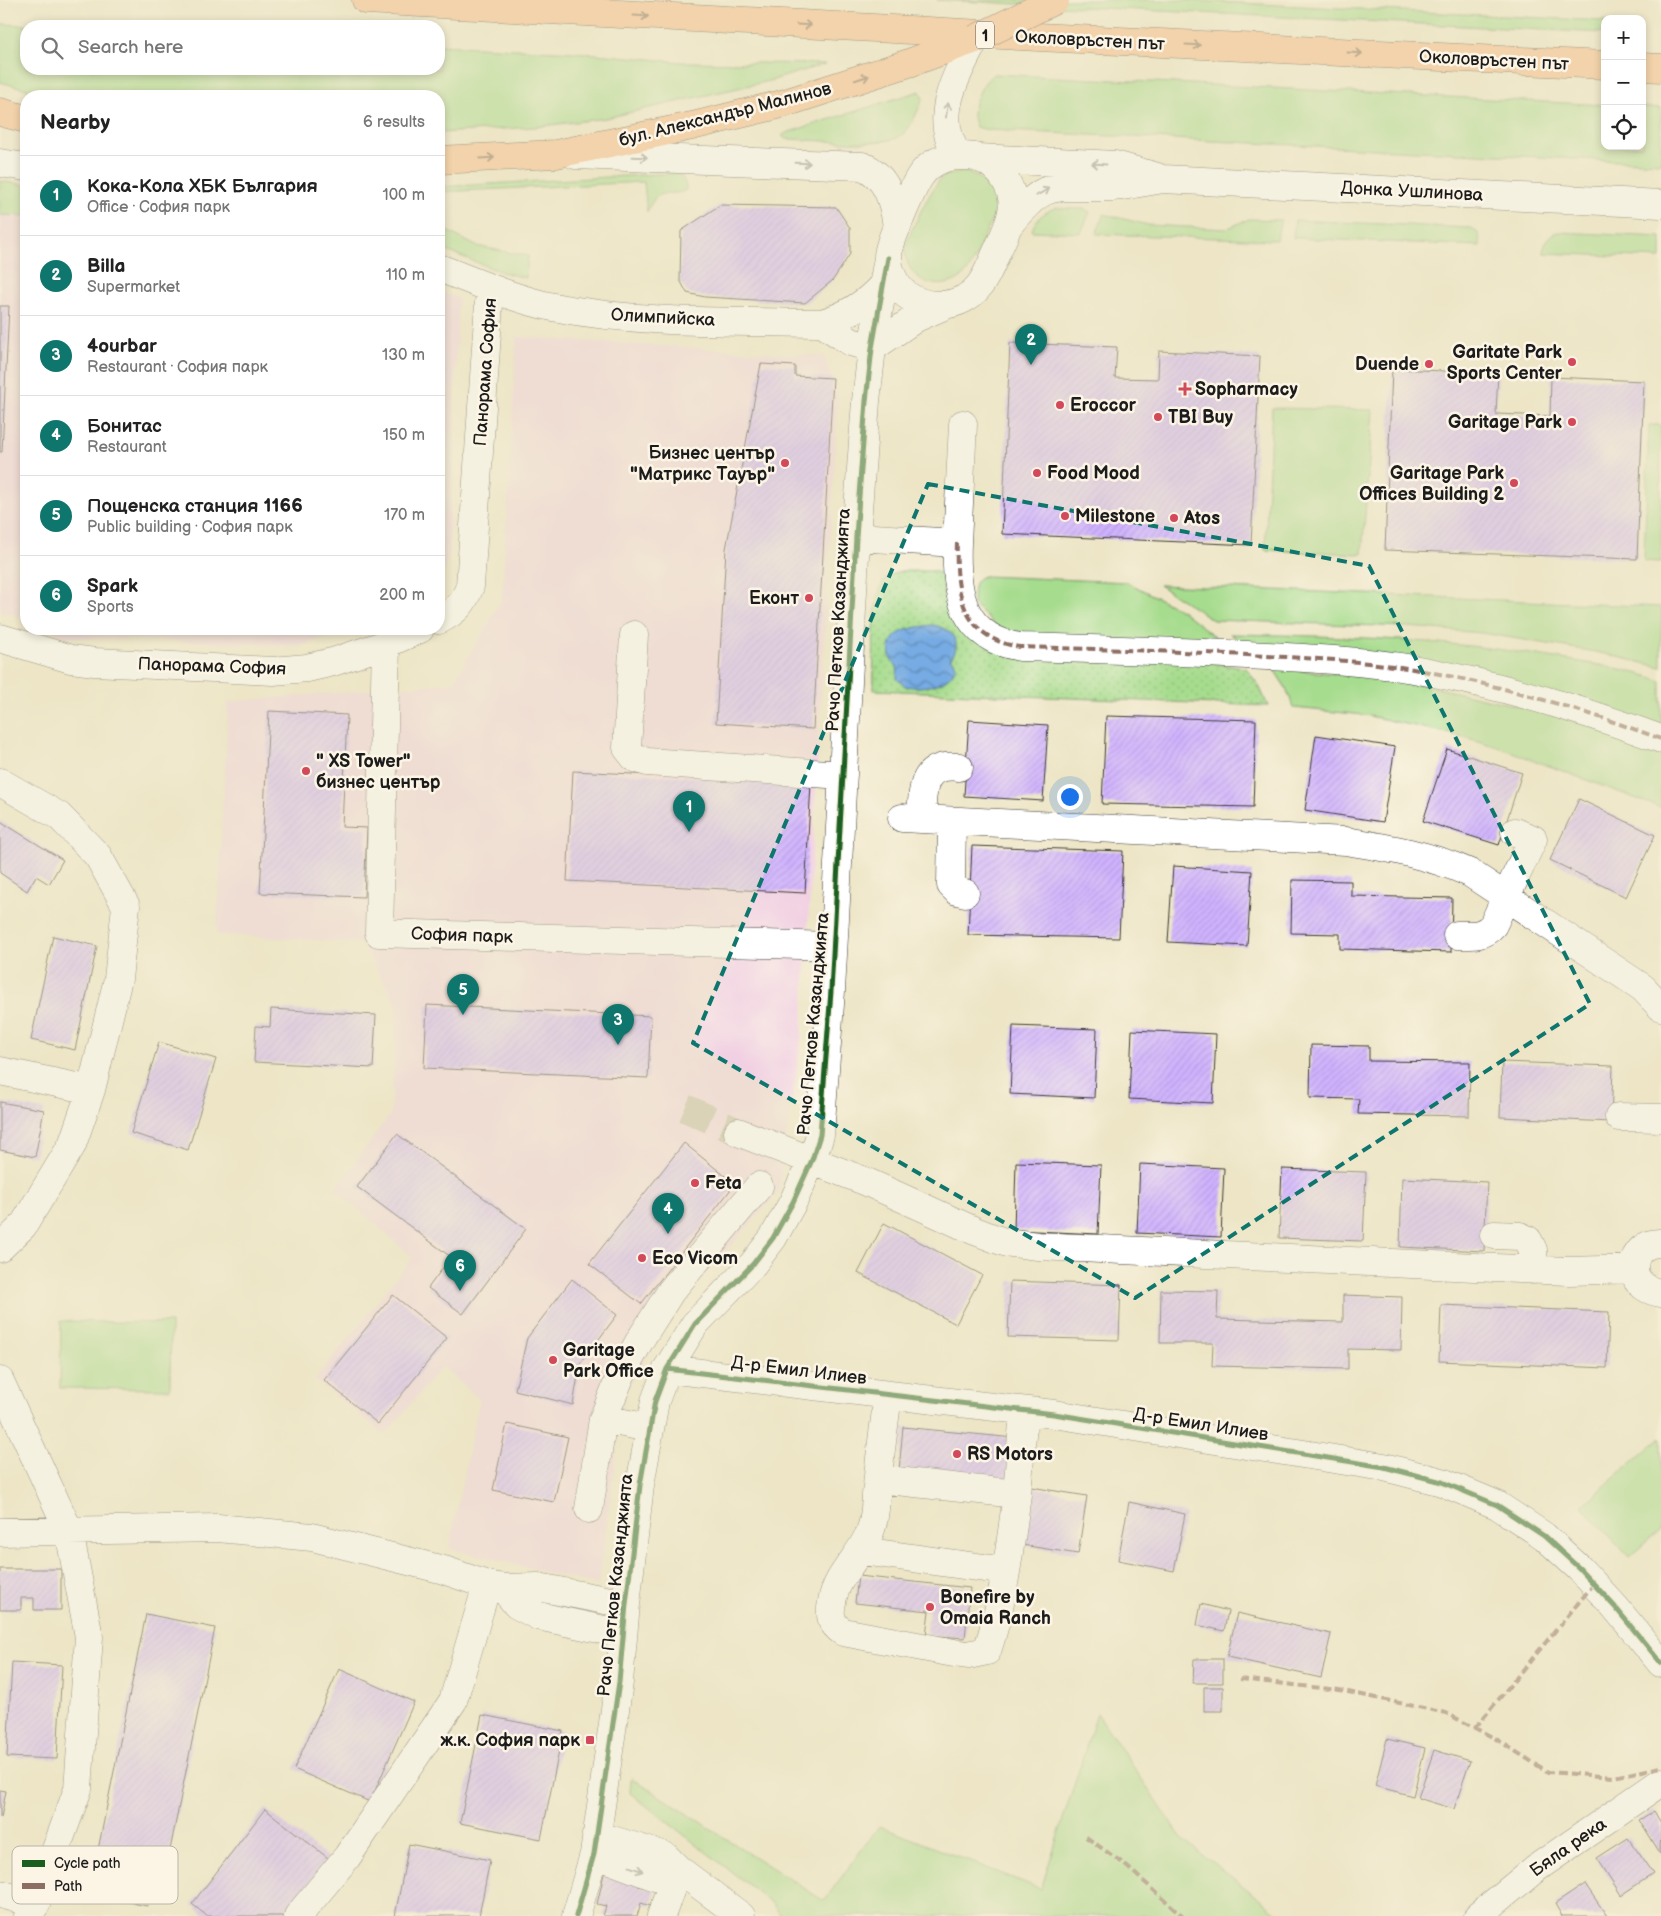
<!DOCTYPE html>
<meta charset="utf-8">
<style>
body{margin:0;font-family:"Balsamiq Sans",sans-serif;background:#f6f6f6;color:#222}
.controls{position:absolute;right:15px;top:15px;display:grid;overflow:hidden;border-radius:10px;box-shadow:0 2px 8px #0003}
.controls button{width:45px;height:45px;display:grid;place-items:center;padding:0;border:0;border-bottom:1px solid #e0e0e0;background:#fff;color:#222;font:25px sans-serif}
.you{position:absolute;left:1069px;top:796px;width:18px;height:18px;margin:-12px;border:4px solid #fff;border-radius:50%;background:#1a73e8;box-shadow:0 0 0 8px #1a73e833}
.badge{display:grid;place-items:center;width:32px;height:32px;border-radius:50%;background:#0f766e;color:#fff;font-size:16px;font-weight:700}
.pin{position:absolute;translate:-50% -41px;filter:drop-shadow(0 1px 2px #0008)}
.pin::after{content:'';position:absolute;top:26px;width:18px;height:15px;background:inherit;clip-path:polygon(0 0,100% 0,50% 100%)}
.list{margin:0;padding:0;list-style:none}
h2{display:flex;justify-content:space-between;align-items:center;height:65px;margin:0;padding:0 20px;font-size:21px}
h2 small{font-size:16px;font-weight:400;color:#767676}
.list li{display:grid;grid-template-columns:32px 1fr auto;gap:15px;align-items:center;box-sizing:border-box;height:80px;padding:0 20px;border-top:1px solid #e0e0e0}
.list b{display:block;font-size:19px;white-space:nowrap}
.list p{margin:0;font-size:16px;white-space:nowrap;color:#767676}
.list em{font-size:16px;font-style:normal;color:#767676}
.icon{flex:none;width:28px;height:28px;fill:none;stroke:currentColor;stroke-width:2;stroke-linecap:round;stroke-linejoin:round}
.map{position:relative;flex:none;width:1661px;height:1916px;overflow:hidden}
.search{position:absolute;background:#fff;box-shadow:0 2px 8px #0003;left:20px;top:20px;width:425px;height:55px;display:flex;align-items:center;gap:12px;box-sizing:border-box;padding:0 18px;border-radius:20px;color:#767676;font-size:19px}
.panel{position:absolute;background:#fff;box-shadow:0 2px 8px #0003;left:20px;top:90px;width:425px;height:545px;border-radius:20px}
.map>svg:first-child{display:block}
</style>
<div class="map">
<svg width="1661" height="1916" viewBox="0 0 1661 1916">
<defs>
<pattern id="park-dots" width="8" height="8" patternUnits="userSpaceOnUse" patternTransform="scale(1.25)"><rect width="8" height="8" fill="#a6dc8d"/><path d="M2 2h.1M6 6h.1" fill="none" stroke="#8ebc79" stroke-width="1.8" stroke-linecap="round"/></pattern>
<pattern id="water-waves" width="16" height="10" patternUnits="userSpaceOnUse" patternTransform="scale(1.25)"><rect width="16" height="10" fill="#76abe3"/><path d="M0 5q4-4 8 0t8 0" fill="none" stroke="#608ab7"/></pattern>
<pattern id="building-hatch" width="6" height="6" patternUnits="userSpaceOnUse" patternTransform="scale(1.25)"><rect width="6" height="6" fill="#d0b3ff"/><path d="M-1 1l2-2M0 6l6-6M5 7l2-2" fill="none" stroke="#b299da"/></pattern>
</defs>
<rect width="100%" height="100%" fill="#fcf5e5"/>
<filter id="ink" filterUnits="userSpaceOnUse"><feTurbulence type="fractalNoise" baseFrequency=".02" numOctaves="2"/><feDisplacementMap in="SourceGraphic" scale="10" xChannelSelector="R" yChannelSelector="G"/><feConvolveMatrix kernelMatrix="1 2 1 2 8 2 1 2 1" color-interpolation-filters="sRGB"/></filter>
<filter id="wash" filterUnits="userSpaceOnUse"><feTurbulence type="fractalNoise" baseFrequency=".0096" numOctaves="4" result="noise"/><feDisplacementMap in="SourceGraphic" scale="20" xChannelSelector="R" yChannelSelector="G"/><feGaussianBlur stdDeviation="1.12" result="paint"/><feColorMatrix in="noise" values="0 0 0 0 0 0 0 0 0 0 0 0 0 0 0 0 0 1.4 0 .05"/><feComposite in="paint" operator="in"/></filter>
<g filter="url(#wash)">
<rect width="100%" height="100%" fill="#ede5c6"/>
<path fill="#f1d0e3" d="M0,191L26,195V620L13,614L0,612Z
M439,291L458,298L449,555L439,582Z
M517,337L824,356L838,395L802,1032L779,1191L686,1296L624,1393L598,1585L449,1548L480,1399L442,1366L385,1435L315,1380L413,1257L335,1189L391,1114L397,1004L361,943L217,934L228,702L453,683L502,599Z
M47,629H344L301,646L66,637Z"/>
<path fill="#a6dc8d" stroke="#617c54" d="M937,0H1176L1605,21V33Z
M0,24L48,26H26V69H439V45L574,52L682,62L825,64L773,80L606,118L534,127L439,133V96H54L0,82Z
M995,74L1605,105V146H1642V107L1661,108V163L988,130L976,127C975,123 973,120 973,116C972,105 984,77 995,74Z
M920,91L923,99C917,111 912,128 901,136C884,148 810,139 786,139L782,136L786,133Z
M966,172C983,178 999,191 995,211C993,220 987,230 983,239C978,250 974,264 966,273C950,290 922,288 910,268C907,263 905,256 905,250C906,238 932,187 941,179C949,173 957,173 966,172Z
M675,173C682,174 687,183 686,190C670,199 659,183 647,212L644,182L439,192V187Z
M0,181L26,185V216L0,215Z
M1055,208L1084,209L1090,212L1081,233L1032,231C1034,220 1044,212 1055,208Z
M1104,214L1148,225L1226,229L1249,219L1281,220L1276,240L1096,234Z
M1295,220L1472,228L1479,234L1480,246L1293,238Z
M439,227L476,246L528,256L526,278L502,272L439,248Z
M1559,232L1661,237V258L1544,253L1543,251C1546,242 1549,234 1559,232Z
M1272,408L1373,410L1362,554L1265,550Z
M1649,425H1661V562L1644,561Z
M984,576L1127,582L1181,610L1214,636L1223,645L1007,637L973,604C974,592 971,580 984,576Z
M1159,585L1661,607V667L1596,652L1482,633L1408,627L1213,620Z
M1230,634C1341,636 1451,639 1561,659C1594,664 1630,669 1661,681V727L1249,647Z
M1273,668L1402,680L1531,709L1661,747V808L1504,749L1465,737L1365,715L1294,708L1286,688Z
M61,1321L171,1323L170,1389L60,1388Z
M1661,1437V1529L1629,1557L1582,1506Z
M1097,1713L1182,1839L1282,1916H781L773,1904L630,1793L631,1778L824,1901L879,1826L1041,1889Z"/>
<path fill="url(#park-dots)" stroke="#617c54" d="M901,571H933L941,574C944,581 942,586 944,593C948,607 954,617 962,628L1246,668L1259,686L1268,706L874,690C874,665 870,600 884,581C889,575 895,573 901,571Z"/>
<path fill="url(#water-waves)" stroke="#496480" d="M932,625C950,627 965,642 950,659L954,661L956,666C950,686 923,689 905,686L897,679C897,675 898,669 897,667C895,663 891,662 890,657C886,629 912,628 932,625Z"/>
<g id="blocks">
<path fill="url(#building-hatch)" d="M720,205L836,207L850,228V254L833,280L805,303L705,297L687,293L680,280L681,231Z
M0,306H9L2,452H0Z
M439,320L442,321L440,370H439Z
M1010,343L1117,347L1115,378L1158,379L1159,351L1260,356L1251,545L1002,534Z
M761,364L795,366V376L833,378L813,729L716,723L726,549Z
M1392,369L1498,373L1496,414L1550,416L1551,377L1644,381L1637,559L1385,550Z
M269,711L347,715L342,827L367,828L364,897L260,893Z
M1106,716L1256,720L1253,807L1102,804Z
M969,720L1048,725L1043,801L964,796Z
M1316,735L1395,747L1383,822L1305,810Z
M1447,749L1522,773L1499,845L1423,821Z
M573,771L811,783L805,893L567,881Z
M1579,799L1655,835L1626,897L1550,860Z
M0,821L63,860L49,884L36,876L27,891L0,873Z
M972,846L1123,851L1119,938L968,935Z
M1173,866L1252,871L1247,946L1168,942Z
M1292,880L1351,881V896L1452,898L1451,952L1340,949V934L1291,933Z
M53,936L97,946L75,1050L31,1040Z
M427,1005L651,1016L648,1078L424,1068Z
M271,1009L376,1015L373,1068L254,1062L256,1026L270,1027Z
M1013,1026L1097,1029L1094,1098L1010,1094Z
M1132,1030L1216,1034L1213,1103L1129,1099Z
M159,1042L216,1059L188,1150L131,1133Z
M1311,1045L1369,1046V1061L1470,1062L1469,1116L1358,1114L1359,1099L1310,1098Z
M1502,1062L1613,1066L1611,1122L1500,1117Z
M0,1102L44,1110L35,1157L0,1150Z
M397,1134L526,1229L463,1314L428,1288L451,1257L357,1187Z
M684,1143L735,1184L641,1304L589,1264Z
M1016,1162L1101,1165L1098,1234L1014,1230Z
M1140,1164L1224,1168L1221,1237L1137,1233Z
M1282,1169L1366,1172L1363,1241L1279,1238Z
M1402,1178L1487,1182L1484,1251L1400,1247Z
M884,1223L982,1275L956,1324L858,1273Z
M572,1279L617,1315L580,1364L573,1405L515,1390L527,1338Z
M1010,1281L1121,1285L1119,1340L1008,1337Z
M1161,1290L1218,1291L1217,1319L1343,1322V1295L1402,1297L1401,1350L1348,1349V1369L1212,1366L1213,1343H1160Z
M393,1295L447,1338L378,1424L324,1380Z
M1441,1305L1609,1312L1607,1368L1439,1361Z
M507,1424L568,1437L554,1502L493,1490Z
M903,1427L1014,1438L1010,1482L899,1471Z
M1031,1487L1087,1496L1078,1554L1022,1545Z
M1129,1502L1185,1514L1174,1571L1118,1560Z
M0,1569H61V1610H34V1598H21V1610H0Z
M858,1576L970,1588L965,1638L926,1635L929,1611L855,1603Z
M1201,1604L1228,1611L1224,1631L1197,1625Z
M1237,1613L1331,1634L1321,1678L1227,1657Z
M146,1614L215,1628L169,1855L158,1853L147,1906L89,1894Z
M1194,1659H1223V1683H1193Z
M12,1662L62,1665L57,1759L7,1757Z
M339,1669L414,1702L370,1802L294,1769Z
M1204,1687H1223V1711H1204Z
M482,1715L563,1731L541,1839L460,1823Z
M1387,1739L1425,1748L1413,1796L1375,1786Z
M1434,1750L1470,1761L1454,1809L1418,1798Z
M0,1790L6,1791L1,1818L0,1817Z
M265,1809L328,1858L284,1916H207L192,1904Z
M1654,1811L1661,1823L1660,1854L1639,1820Z
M1628,1838L1653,1874L1621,1895L1597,1858Z
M409,1844L490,1860L479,1916H395Z
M605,1870L640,1878L638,1886L655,1890L651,1906L641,1903L637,1916H603L606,1906L597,1904Z
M1585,1884L1607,1916H1562L1555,1904Z"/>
</g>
</g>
<g filter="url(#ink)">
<use href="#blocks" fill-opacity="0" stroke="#3b3a36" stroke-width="1"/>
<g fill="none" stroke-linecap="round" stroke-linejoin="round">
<path stroke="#c3bda4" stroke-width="28" stroke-dasharray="28 14" stroke-linecap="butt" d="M685,1108L738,1132"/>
<defs>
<path id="minor" d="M575,155L862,166C887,175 894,203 897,227
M952,156C961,156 971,155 979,158C1000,166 1016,189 1012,212C1010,224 1004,236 999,247C993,260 988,274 980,285C962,309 924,312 902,291C893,282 888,268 888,256C888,244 913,186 921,175C928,165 940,159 952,156Z
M959,156C930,118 957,75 975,39
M978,158L1115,165L1157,177
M0,163L26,167
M1008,226C1049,174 1056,190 1113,187C1129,186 1147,181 1163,179L1661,204
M439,268C476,282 514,299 553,307C641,324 732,321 822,323C846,316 865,305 882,286
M822,323L851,342L872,348
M872,348L916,318L946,305
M856,537L957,543L963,424
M957,543C955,593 962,638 1020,647C1096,649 1171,651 1247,655C1303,658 1358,660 1413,669C1497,684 1581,709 1661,739
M439,620C456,612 464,603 470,586L490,288
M634,635L627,748L635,758L647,762L843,775
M0,638L71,659L95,662L273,671L307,668L333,662L386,644L420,629
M386,644L379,933L833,946
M0,782L59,816L98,856L126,906L118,979L91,1090L72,1145L23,1226L0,1248
M902,818L1346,841C1389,848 1430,855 1470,873L1643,988L1661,1007
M921,819C923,790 920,763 959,767
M952,821L951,885L957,891L965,893
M1457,935C1471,935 1483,937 1493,925L1533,839L1515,832
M0,1071L91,1090
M1619,1117L1661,1118
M738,1132L867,1182L975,1231L1004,1242L1038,1246L1495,1268L1570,1271L1634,1269
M1494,1235L1520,1236L1528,1240L1533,1250V1270
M1661,1243C1628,1241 1622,1288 1661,1293
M667,1369L1054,1414L1384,1467L1442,1482L1497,1505L1544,1536L1579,1568L1615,1607L1661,1663
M0,1381L69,1531L89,1637L78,1789L36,1904L28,1916
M603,1419L649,1428
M878,1479L1017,1494C1010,1547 1004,1600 987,1651L968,1655L954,1653L843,1632C831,1624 829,1616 832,1602C836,1574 862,1556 871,1529C876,1516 875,1500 877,1486C880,1456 884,1425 888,1395
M1017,1494L1024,1411
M589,1509L603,1419L621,1375L640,1340L671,1291L759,1186
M0,1532L218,1528L312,1537L444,1570L487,1585L503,1588L538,1587L626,1604
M862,1551L1006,1571
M503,1588L517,1605L538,1616L623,1634
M596,1835L665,1856L678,1869L741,1916
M594,1854L658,1878L678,1869
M0,1894L36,1904
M298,1916L347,1857L453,1701L487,1585
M576,1916L594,1854L619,1682L626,1604L640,1485L655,1401L667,1369L695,1324L753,1264L773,1238L793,1202L812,1160L820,1135L831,991L856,537L866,401L872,348L888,258
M661,1916L678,1869
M1478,1916L1535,1869L1661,1782"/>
<path id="major" d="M0,112L26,119
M439,160L556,154L692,126L782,104L909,63L975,39"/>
<path id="highway" d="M366,0L1038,37L1605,65
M1642,67L1661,68"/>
</defs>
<use href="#minor" stroke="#3b3a36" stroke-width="29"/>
<use href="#major" stroke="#3b3a36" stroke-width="29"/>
<use href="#highway" stroke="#3b3a36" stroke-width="29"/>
<use href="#minor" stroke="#fff" stroke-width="28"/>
<use href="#major" stroke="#f9bc8a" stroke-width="28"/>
<use href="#highway" stroke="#f9bc8a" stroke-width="28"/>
<defs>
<path id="major-bridge" d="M975,39L1055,0"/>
</defs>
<use href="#major-bridge" stroke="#3b3a36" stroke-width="29" stroke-linecap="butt"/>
<use href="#major-bridge" stroke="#f9bc8a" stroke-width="28"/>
<path stroke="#8d6e63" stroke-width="4" stroke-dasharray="8 4" stroke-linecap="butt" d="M957,543C955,593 962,638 1020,647C1096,649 1171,651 1247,655C1303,658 1358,660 1413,669C1497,684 1581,709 1661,739
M1240,1679L1339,1690L1446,1713L1496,1739L1548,1772L1614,1777L1661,1767
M1475,1728L1594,1584
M1086,1837L1124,1864L1183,1916"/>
<defs>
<path id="cycleway" d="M667,1369L1054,1414L1384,1467L1442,1482L1497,1505L1544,1536L1579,1568L1615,1607L1661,1663
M576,1916L594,1854L619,1682L626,1604L640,1485L655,1401L667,1369L695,1324L753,1264L773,1238L793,1202L812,1160L820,1135L831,991L856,537L866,401L872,348L888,258"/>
</defs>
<use href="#cycleway" stroke="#fcf5e5" stroke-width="8"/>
<use href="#cycleway" stroke="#1b5e20" stroke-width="5"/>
</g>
<defs><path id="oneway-shaft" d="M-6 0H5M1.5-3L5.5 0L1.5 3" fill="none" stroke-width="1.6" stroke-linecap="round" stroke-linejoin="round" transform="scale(1.25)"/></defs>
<g stroke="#8a6c53">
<use href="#oneway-shaft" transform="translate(641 16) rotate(3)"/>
<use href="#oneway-shaft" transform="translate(804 25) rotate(3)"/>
<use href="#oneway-shaft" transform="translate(1193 45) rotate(3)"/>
<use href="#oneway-shaft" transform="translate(1355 53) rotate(3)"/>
<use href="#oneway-shaft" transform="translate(862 78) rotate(-18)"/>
<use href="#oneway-shaft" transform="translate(487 158) rotate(-3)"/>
</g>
<g stroke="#999">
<use href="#oneway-shaft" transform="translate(947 110) rotate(-82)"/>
<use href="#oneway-shaft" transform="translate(640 157) rotate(2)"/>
<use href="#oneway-shaft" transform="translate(803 163) rotate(2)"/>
<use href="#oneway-shaft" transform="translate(1099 164) rotate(-176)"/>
<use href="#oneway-shaft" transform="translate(1043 192) rotate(-29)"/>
<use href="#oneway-shaft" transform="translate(636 1869) rotate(20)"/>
</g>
</g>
<path d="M0 0H1661V1916H0ZM928,484L1369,566L1590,1004L1135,1298L693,1043Z" fill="#ede5c6" fill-opacity=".55" fill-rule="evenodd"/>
<path fill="none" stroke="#0f766e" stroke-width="4" stroke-dasharray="10 6" stroke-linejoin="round" d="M928,484L1369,566L1590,1004L1135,1298L693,1043Z"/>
<g fill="#d1495b" stroke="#fcf5e5" stroke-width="2">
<circle cx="1572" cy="362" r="5"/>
<circle cx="1429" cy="364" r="5"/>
<path d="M1182.5 381.5h5v5h5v5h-5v5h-5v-5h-5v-5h5z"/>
<circle cx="1060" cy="405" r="5"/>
<circle cx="1158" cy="417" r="5"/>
<circle cx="1572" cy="422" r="5"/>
<circle cx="785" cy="463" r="5"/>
<circle cx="1037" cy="473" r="5"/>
<circle cx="1514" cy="483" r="5"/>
<circle cx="1065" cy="516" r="5"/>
<circle cx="1174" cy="518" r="5"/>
<circle cx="809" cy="598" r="5"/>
<circle cx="306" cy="771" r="5"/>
<circle cx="695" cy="1183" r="5"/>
<circle cx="642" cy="1258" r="5"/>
<circle cx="553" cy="1360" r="5"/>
<circle cx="957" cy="1454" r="5"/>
<circle cx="930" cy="1607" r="5"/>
<rect x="585" y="1735" width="10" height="10" rx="2.5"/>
</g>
<g text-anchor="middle" stroke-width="5" stroke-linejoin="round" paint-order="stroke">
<rect fill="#fcf5e5" stroke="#5f5d58" stroke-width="1" x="976" y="21.5" width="18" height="27" rx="4"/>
<g font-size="16" font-weight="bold" fill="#1c1c1c">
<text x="985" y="41">1</text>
</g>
<g font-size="18" fill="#1c1c1c" stroke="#fcf5e5">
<text transform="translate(1090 40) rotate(3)" y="6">Околовръстен път</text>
<text transform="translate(1494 60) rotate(3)" y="6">Околовръстен път</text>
<text transform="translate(725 114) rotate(-14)" y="6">бул. Александър Малинов</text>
<text transform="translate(1412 191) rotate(3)" y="6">Донка Ушлинова</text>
<text transform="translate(663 317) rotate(3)" y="6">Олимпийска</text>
<text transform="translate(485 372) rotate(-86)" y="6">Панорама София</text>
<text transform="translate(838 620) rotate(-87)" y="6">Рачо Петков Казанджията</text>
<text transform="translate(212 666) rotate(2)" y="6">Панорама София</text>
<text transform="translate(462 935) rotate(2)" y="6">София парк</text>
<text transform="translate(813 1024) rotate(-85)" y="6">Рачо Петков Казанджията</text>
<text transform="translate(799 1370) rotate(7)" y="6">Д-р Емил Илиев</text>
<text transform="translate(1201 1424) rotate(9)" y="6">Д-р Емил Илиев</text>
<text transform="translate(615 1585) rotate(-84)" y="6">Рачо Петков Казанджията</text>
<text transform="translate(1568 1847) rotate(-35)" y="6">Бяла река</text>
</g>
<g font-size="18" font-weight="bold" fill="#1c1c1c" stroke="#fcf5e5" text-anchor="start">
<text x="1562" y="358" text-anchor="end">Garitate Park<tspan x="1562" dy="21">Sports Center</tspan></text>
<text x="1419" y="370" text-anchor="end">Duende</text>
<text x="1195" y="395">Sopharmacy</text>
<text x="1070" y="411">Eroccor</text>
<text x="1168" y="423">TBI Buy</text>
<text x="1562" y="428" text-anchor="end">Garitage Park</text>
<text x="775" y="459" text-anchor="end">Бизнес център<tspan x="775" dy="21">"Матрикс Тауър"</tspan></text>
<text x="1047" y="479">Food Mood</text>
<text x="1504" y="479" text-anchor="end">Garitage Park<tspan x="1504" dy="21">Offices Building 2</tspan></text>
<text x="1075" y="522">Milestone</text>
<text x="1184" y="524">Atos</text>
<text x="799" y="604" text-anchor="end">Еконт</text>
<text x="316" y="767">" XS Tower"<tspan x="316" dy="21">бизнес център</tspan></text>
<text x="705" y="1189">Feta</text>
<text x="652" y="1264">Eco Vicom</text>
<text x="563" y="1356">Garitage<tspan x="563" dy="21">Park Office</tspan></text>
<text x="967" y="1460">RS Motors</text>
<text x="940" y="1603">Bonefire by<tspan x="940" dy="21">Omaia Ranch</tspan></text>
<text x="580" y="1746" text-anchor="end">ж.к. София парк</text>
</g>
</g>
<rect x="12" y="1846" width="166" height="58" rx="8" fill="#fcf5e5" stroke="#b9b4a9" stroke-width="1"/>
<rect x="22" y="1860" width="23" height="7" fill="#1b5e20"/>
<rect x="22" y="1883" width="23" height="6" fill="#8d6e63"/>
<g font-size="14" fill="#1c1c1c">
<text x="54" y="1868">Cycle path</text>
<text x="54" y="1891">Path</text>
</g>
</svg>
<div class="controls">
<button>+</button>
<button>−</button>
<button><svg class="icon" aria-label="locate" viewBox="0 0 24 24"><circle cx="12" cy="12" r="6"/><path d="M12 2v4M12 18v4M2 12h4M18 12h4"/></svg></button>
</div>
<div class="you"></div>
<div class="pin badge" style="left:689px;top:832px">1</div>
<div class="pin badge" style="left:1031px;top:365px">2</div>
<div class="pin badge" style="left:618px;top:1045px">3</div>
<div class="pin badge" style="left:668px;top:1234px">4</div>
<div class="pin badge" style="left:463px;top:1015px">5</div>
<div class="pin badge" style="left:460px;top:1291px">6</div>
<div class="search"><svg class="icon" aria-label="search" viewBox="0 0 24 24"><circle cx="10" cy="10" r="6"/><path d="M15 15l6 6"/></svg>Search here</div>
<section class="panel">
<h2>Nearby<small>6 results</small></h2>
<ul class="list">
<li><span class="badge">1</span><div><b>Кока-Кола ХБК България</b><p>Office · София парк</p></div><em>100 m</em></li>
<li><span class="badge">2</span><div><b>Billa</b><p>Supermarket</p></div><em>110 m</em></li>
<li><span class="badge">3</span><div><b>4ourbar</b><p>Restaurant · София парк</p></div><em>130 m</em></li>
<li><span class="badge">4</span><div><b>Бонитас</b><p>Restaurant</p></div><em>150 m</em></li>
<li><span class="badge">5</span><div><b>Пощенска станция 1166</b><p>Public building · София парк</p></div><em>170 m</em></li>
<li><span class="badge">6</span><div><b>Spark</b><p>Sports</p></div><em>200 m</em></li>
</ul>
</section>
</div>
